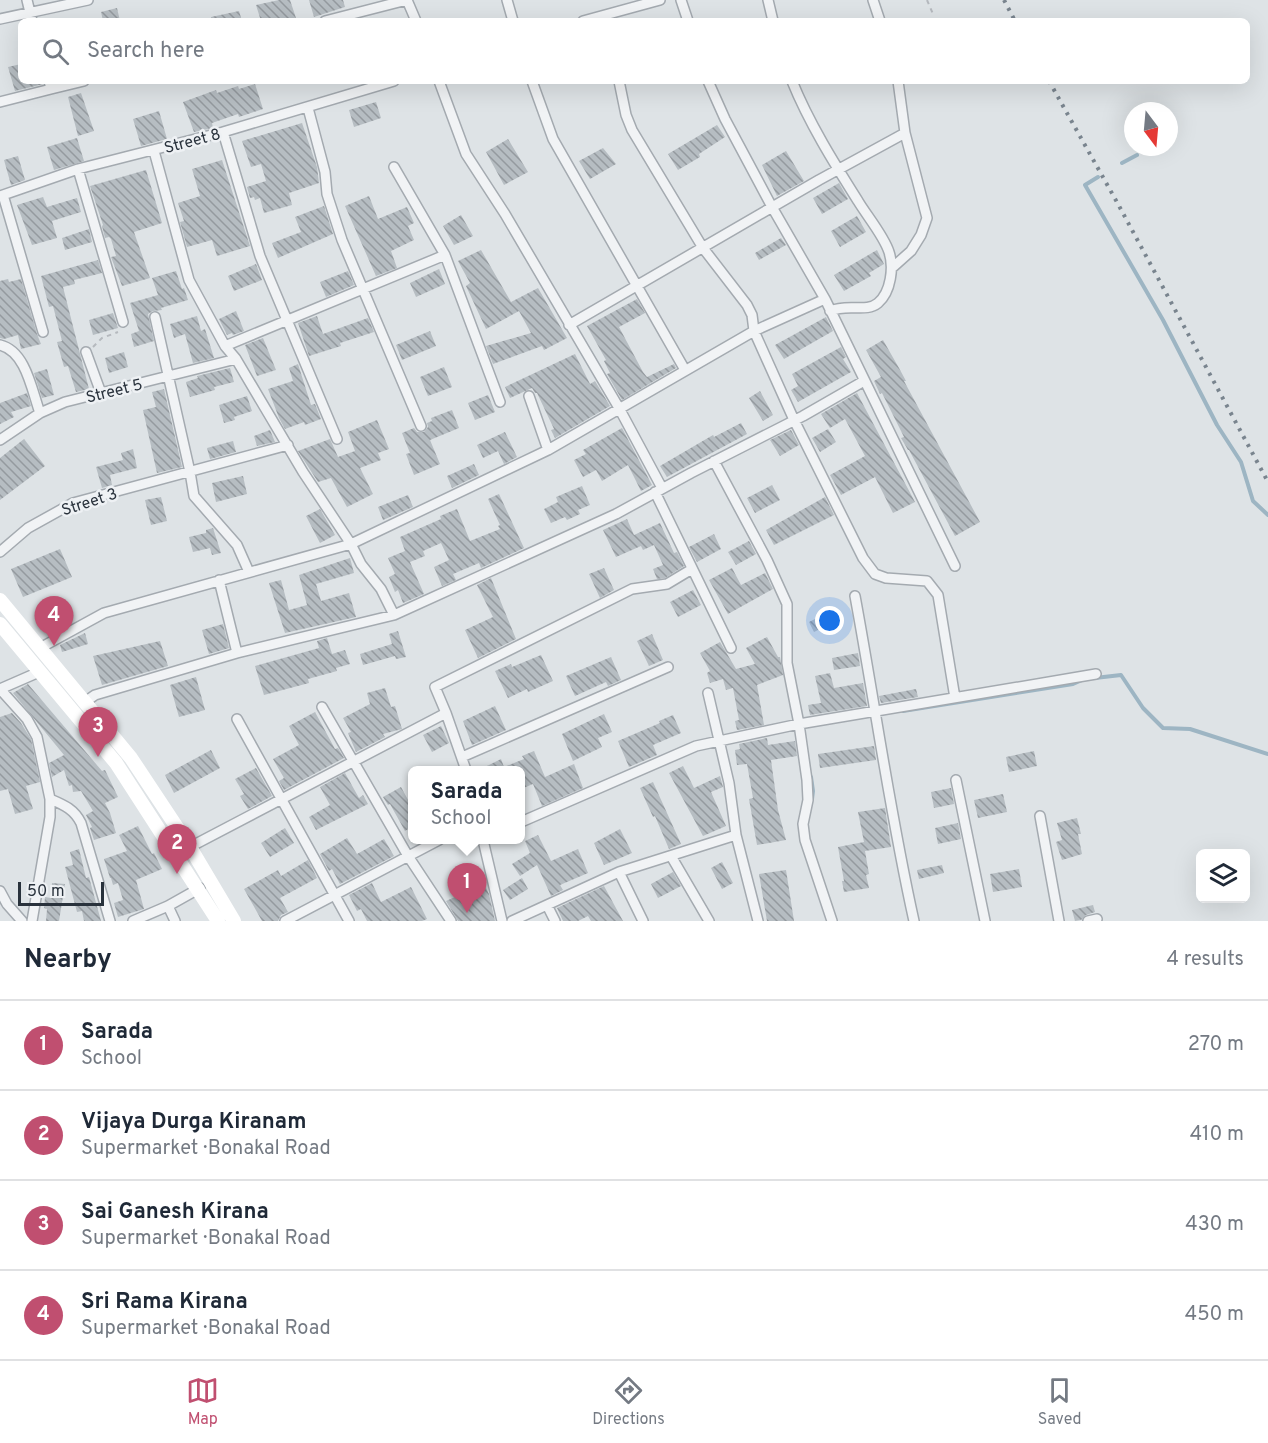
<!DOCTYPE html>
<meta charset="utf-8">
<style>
body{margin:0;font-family:Overpass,sans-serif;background:#f2f2f3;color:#1f2937}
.controls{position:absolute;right:18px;bottom:18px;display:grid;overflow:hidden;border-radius:9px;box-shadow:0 6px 24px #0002}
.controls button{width:54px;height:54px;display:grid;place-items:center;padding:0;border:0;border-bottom:2px solid #e0e1e3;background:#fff;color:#1f2937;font:30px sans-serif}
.compass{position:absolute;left:1124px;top:102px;width:54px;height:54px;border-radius:50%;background:#fff;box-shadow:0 6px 24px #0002;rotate:164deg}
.scale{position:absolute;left:18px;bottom:15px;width:86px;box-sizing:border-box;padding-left:6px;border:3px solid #29323c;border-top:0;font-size:16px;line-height:21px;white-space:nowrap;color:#29323c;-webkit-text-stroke:4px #eef1f4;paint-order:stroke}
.you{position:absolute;left:830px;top:621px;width:21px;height:21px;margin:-15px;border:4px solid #fff;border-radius:50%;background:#1a73e8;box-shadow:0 0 0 9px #1a73e833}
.badge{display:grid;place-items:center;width:39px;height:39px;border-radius:50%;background:#c04f70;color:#fff;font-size:20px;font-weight:700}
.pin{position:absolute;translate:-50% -50px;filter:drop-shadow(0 2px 3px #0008)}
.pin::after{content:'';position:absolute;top:32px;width:21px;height:18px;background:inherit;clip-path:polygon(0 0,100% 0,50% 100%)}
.popup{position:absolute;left:408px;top:766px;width:117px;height:78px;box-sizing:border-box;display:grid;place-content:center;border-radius:9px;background:#fff;filter:drop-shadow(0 2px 4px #0005);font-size:20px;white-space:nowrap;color:#747a83}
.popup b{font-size:22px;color:#1f2937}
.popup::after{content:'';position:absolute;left:50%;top:100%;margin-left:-12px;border:12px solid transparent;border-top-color:#fff}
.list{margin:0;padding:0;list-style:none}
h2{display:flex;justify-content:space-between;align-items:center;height:78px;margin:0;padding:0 24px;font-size:26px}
h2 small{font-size:20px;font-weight:400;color:#747a83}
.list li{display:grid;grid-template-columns:39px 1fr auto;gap:18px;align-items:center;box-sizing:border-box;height:90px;padding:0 24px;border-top:2px solid #e0e1e3}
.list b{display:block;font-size:22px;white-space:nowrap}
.list p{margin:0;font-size:20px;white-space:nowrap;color:#747a83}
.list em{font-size:20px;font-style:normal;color:#747a83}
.icon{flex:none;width:33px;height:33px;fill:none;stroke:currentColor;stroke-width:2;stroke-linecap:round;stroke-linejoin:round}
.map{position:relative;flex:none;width:1268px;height:921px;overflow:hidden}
.search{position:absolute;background:#fff;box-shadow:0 6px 24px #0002;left:18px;right:18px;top:18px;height:66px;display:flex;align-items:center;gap:15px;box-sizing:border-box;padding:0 21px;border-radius:9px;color:#747a83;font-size:22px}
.sheet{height:438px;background:#fff}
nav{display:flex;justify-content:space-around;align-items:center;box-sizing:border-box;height:84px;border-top:2px solid #e0e1e3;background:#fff;font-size:16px;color:#747a83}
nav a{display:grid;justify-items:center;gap:3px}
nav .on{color:#c04f70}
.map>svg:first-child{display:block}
</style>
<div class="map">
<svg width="1268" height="921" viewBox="0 0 1268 921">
<defs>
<pattern id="building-back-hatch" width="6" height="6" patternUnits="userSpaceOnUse" patternTransform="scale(1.5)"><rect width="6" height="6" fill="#b6bdc2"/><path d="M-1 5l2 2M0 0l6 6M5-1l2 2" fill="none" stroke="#949a9f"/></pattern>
</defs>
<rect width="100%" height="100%" fill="#dee3e6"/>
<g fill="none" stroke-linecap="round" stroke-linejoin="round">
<path stroke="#9db5c3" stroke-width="4" d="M1122,163L1137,155
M1098,177L1085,185L1163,320L1217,425L1241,462L1253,501L1268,515
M1095,678L1121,675L1143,708L1163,728L1190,729L1268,754
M903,711L1073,684L1082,680
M811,777L813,791L812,799"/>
</g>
<path fill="url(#building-back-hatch)" d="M279,0H290L297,21H261L256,5Z
M309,0H343L345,7L314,17Z
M117,8L120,21H103L101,12Z
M239,11L242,21H211V17Z
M21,64V81H42L43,84L15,91L8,67Z
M255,84L263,109L239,117L238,114L212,123L213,128L194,132L183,102L216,90L217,93L238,86L239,89Z
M81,93L94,131L78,136L68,97Z
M376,102L381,118L354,127L349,110Z
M159,111L167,139L141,146L133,119Z
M302,123L317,167L319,183L289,193L292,205L264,213L260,198L255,200L254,197L250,198L247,187L266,181L261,164L251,167L242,141Z
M717,125L725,137L699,154L700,157L678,170L668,154Z
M77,138L84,161L54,170L47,147Z
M508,139L528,172L504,185L486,152Z
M603,148L616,164L590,179L579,161Z
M786,151L804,181L777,196L762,165Z
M18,156L25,180L11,185L4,160Z
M222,160L250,246L217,256L212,240L187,247L180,222L184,221L178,203L200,196L192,169Z
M146,170L162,223L134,232L150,278L122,286L111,257L116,256L111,239L109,237L105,238L102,226L103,225L90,186Z
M839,183L848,199L822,214L813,198Z
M369,196L378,219L407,207L414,223L408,226L414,240L391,251L397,268L376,276L345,206Z
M43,197L47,207L77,198L81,212L52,221L57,238L32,245L17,205Z
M324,206L333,234L278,258L272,243L301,232L295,217Z
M461,215L473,236L454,245L443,226Z
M857,216L866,232L840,247L831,231Z
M89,229L92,242L65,250L62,238Z
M781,238L786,245L759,260L755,253Z
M481,250L511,302L538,288L567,338L544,350L542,346L493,364L486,346L531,333L519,311L486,329L466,286L470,283L458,261Z
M877,250L884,264L869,273L871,276L844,291L834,275Z
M98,260L102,273L74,280L75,284L63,287L89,389L76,392L68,366L64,367L57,342L62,341L53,306L49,307L41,276Z
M256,264L262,280L234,291L228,276Z
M439,269L445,284L416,297L410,283Z
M176,271L182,289L184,288L188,300L161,308L162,310L153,311L148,314L154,341L134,347L131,334L139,331L130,303L158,295L152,278Z
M348,271L354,285L326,297L320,282Z
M8,279L9,282L21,279L37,334L41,344L21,349L18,335L4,339L0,338V281Z
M637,299L645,313L619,327L643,372L647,377L674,364L676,368L622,400L607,374L610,373L604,361L606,360L587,326Z
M236,311L244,331L233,335L232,333L227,335L219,319Z
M113,313L118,328L93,335L89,320Z
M197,316L201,331L205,329L214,358L193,363L185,334L174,338L170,324Z
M317,316L323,334L368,318L374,332L340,343L341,346L309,356L298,323Z
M826,317L833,331L784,359L775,345Z
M430,331L436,346L402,360L396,345Z
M263,338L276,370L257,376L245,345Z
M883,340L899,368L906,381H904L980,522L955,536L909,450H908L901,438L904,437L882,393L880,394L874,381L881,377L866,350Z
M841,347L846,357L843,359L851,372L798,402L791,390L798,386L792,374Z
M124,352L128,367L109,373L105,358Z
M575,354L590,384L595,381L610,406L555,438L551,430L554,429L537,393H535L532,388L510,398L505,387Z
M298,364L311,405L315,404L321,419L305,425L304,422L285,429L279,418L268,389L293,381L289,368Z
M444,367L452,387L428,396L420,377Z
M230,368L234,382L214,387L215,390L190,397L186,382L198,378L197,376Z
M47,369L54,395L42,398L34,373Z
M164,389L182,467L157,473L143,410L156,407L152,392Z
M760,391L773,415L763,421L749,398Z
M27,393L31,406L11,412L14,417L0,424V403Z
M857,393L915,502L893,513L875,477L841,495L830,475L865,456L845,419L830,428L821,414Z
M488,395L495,412L475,420L468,403Z
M247,396L252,411L234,417L235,420L224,423L219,405Z
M452,410L459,428L430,440L440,464L414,475L406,454L410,453L402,433L414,428L417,432H424L428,427L427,423L432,421L431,418Z
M377,420L389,449L378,453L381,460L360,468L373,494L347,507L331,478L318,482L298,451L330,439L338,457L355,451L348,432Z
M741,423L747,434L667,477L660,466L713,435L714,437Z
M622,428L652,485L641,491L628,465L602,481L596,470L583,477L574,460L586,454L583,450Z
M828,429L836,442L820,452L812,438Z
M270,430L275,442L257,446L254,436Z
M791,430L799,445L780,456L770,440Z
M505,432L517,457L504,464L498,451L483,458L477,445Z
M24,439L45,466L0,500V458Z
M233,441L236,452L210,459L207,448Z
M133,449L137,468L110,475L112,485L102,488L96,467L123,460L121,453Z
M474,464L479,475L452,488L447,476Z
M243,476L247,494L216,502L212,483Z
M772,485L780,500L755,513L747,498Z
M582,486L590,505L578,510L580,514L567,520L565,517L551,523L544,509L558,502L556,497Z
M499,494L524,548L481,568L479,563L453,574L456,580L442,586L434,567L449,560L441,543L423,551L425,556L410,562L424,594L403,603L398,590L395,592L389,577L395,574L388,558L405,551L400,537L441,519L440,516L457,509L470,541L500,529L498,526L500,525L488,499Z
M408,495L413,507L383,520L378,507Z
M161,497L167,521L151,525L145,500Z
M825,497L834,515L774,545L766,530Z
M320,509L335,535L320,543L306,516Z
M627,519L634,535L660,523L674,553L677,552L684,566L665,578L657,579L653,569L663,565L654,545L643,550L641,546L616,557L603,530Z
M213,528L221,553L212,555L210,548L193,552L189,537L206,533V530Z
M714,534L721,549L697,562L689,547Z
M749,541L756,554L736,565L728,552Z
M60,549L72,577L23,597L11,569Z
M350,558L354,573L316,584L321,601L349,593L356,617L285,633L269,583L281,580L289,610L307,605L299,575Z
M604,568L614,590L600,598L589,574Z
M732,568L741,585L765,573L773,589L728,614L709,580Z
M491,578L516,639L478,658L465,630L493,617L477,585Z
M693,590L701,605L678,617L670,602Z
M823,615L828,625L814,632L809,622Z
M223,624L229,648L209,654L202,630Z
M398,631L406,657L396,659L395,656L363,665L360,654L392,644L389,634Z
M85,633L88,644L62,652L60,645Z
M652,634L663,660L649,666L637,641Z
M767,637L778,657H780L783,675L757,685L764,725L737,730L735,721L739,720L733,688L726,690L723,679L710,683L707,673L710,671L700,653L720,642L736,669L755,664L746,648Z
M327,638L332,654L345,650L350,664L336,668L337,671L308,679L309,683L264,695L255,666L319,648L317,641Z
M160,641L168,666L102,685L93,656Z
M858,653L860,666L834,670L832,658Z
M541,655L553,681L528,692L527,689L508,698L495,671L511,664L512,667Z
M611,657L621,680L608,686L606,682L575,696L566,676Z
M830,673L834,688L863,683L867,706L810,715L808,705L821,703L815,676Z
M196,677L205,710L179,717L170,685Z
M28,684L102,771L105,770L118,797L105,803L110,813L116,833L94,840L90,828L92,827L86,815L93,811L81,791L73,792L72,785L69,786L64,770L52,777L49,763L64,755L13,693Z
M385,688L391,707L395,706L402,729L383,734L385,737L356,752L348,733L351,732L343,718L370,704L367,693Z
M916,689L918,697L881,703L879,696Z
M495,706L506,730L472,745L463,721Z
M315,712L335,749L338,748L344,758L284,790L279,781L284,778L273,759L299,745L289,726Z
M12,713L21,723L31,739L40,782L26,786L33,809L15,814L8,789L0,791V717Z
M604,714L612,732L598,738L602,747L573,761L562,734Z
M673,715L681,733L653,745L657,755L629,767L618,741L660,723L659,721Z
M441,726L449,743L432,752L423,735Z
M767,738L768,745L795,741L797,756L771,760L778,810L786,840L757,845L749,799L753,798L747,764L737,765L735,750L740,749L739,744Z
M874,746L876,760L820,768L818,754Z
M211,750L220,768L174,793L165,775Z
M534,751L545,777L574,764L583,788L542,806L533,784L521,789V771H477L501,759L504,767L524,759L522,756Z
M1034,751L1037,766L1009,772L1006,757Z
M683,766L694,788L720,776L723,787L711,792L726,826L703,836L669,773Z
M256,768L272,796L248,809L240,796L244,794L235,779Z
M345,773L359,798L363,795L368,804L316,830L309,817L330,805L320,787Z
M653,782L681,844L669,849L655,816L653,817L640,788Z
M401,787L413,809V826L405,831L390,804L388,805L383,797Z
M951,788L954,804L934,808L931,792Z
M1003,794L1007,812L978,818L974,800Z
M885,808L891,847L865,851L869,874L866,875L869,888L844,892L842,881H844L838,847L864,842L858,812Z
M1077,818L1081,834H1078L1082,854L1062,860L1056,842L1062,840L1057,823Z
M958,823L961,839L938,844L935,828Z
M138,826L152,854L154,853L162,869L136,880L144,909L118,917L114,903L123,900L118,883L113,885L111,878H110L104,859L127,851L119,835Z
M285,828L294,843L270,857L261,843Z
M620,829L632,853L604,865L594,843Z
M538,835L551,861L578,849L588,873L560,885L563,890L551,896L537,865L520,876L512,864L530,853L525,841Z
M347,838L357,854L384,839L394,856L340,884L332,869L329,871L320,854Z
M79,849L86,878L89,877L101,921H84L82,911L77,912L65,867L73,865L70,852Z
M308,860L317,878L280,898L288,912L281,915L278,921H262L244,889L278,870L281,876Z
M722,862L733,883L722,889L711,868Z
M942,865L944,873L919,879L917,870Z
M1019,869L1022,887L993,892L990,874Z
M786,870L794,921H767L759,874Z
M673,872L681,886L658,898L651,884Z
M522,878L528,889L510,900L503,890Z
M52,883L65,884L59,921H46L47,909L44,908L45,897L51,898Z
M372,883L381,902L411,887L427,919L422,921H367L361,909L357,911L349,895Z
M484,884L489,894L495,921H458L446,901Z
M604,886L623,921H591L588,916L578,921H563L557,908Z
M1093,905L1095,912L1086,915L1081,920L1075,921L1072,910Z"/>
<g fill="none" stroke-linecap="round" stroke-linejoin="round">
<defs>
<path id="minor" d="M27,0L32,21
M407,0L416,21
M507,0L513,21
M681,0L688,21
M768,0L773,21
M873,0L880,21
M0,19L88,0
M325,21L407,0
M583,21L660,0
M439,81L466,154L505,214L619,408L662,488
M532,81L553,139L685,370
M619,81L626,115L632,130L703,248L747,305L752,315L754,331L794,420L863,558L875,574L886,578L927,581L938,595L955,698
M708,81L725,119L772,207L825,299L955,566
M792,81C809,123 834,163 858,201C867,216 884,236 889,252C894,267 891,292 878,303C866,313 848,303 830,311
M51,89L84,81
M0,102L51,89L49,81
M308,108L325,172L327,194L342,240L421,426
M223,132L260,256L337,439
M154,151L189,280L225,346L236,359L303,472L351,544L361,564L381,589L394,615
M394,167L445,255L500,402
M78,169L123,322
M3,195L43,332
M0,196L78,169L223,132L394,81
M892,268L911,251L921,235L927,218L905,133L898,81
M155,317L190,472L194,496L237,545L249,572
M569,325L819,180L905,133
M0,345C26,351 32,391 40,413
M225,346L445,255
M86,352L101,393
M529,396L548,450
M0,440L40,413L65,402L236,359
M714,461L767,560L787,604V663L799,724L807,780L808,800L803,824L805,840L832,921
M655,492L731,648
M0,552L28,528L73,503L288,445
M219,580L237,653
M855,596C875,704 890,814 914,921
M40,648L104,613L351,544L548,450L754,331L825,299
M708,693L729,783L736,835L758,921
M85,702L95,695L237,653L394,615L616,514L691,473L803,416L864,381
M322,707L408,856L451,921
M446,713L466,770
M237,719L349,921
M462,757L668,667
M956,780L985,921
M50,799C64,805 74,809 81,823L110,921
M1040,816L1059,921
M521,822L696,746L799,724L1096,674
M483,840L502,921
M190,847L446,713L435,687L632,589L667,584L692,569
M671,856L709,921
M619,872L643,921
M0,891L7,904L22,921
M547,905L555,921
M168,906L175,921
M32,921L50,817V799L37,737L27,719L0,689L39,672
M133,921L168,906L200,888
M285,921L439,840
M512,921L619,872L736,835
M1088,921L1097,919"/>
</defs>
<use href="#minor" stroke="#a4aab0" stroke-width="12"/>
<path stroke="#b5b9be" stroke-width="2" stroke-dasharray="4.5 4.5" stroke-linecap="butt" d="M927,0L933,14
M93,347L102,338L118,332"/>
<use href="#minor" stroke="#f1f3f5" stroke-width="9"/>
<path stroke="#fff" stroke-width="14" d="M0,600L131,758L190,847L234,921
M0,624L116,763L218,921"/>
<path stroke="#79848e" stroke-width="4" stroke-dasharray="3 6" stroke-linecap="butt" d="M1004,0L1015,21
M1049,81L1118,204L1268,482"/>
</g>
<g text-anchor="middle" stroke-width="5" stroke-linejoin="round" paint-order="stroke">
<g font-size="16" fill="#29323c" stroke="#eef1f4">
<text transform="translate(192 140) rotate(-15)" y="6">Street 8</text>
<text transform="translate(114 390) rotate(-14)" y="6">Street 5</text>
<text transform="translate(89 501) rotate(-18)" y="6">Street 3</text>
</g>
</g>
</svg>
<div class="controls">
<button><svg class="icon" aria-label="layers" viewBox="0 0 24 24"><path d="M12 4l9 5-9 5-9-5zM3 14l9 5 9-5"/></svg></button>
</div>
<svg class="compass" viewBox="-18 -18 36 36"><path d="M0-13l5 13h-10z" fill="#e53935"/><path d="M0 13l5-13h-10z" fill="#747a83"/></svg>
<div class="scale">50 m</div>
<div class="you"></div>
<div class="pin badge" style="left:467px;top:913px">1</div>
<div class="popup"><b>Sarada</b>School</div>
<div class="pin badge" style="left:177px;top:874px">2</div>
<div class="pin badge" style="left:98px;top:757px">3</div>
<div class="pin badge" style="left:54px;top:646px">4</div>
<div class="search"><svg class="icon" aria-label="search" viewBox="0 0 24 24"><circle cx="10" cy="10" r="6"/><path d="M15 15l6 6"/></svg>Search here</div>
</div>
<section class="sheet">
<h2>Nearby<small>4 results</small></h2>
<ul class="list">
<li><span class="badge">1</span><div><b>Sarada</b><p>School</p></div><em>270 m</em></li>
<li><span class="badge">2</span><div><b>Vijaya Durga Kiranam</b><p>Supermarket · Bonakal Road</p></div><em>410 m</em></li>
<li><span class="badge">3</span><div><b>Sai Ganesh Kirana</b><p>Supermarket · Bonakal Road</p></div><em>430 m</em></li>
<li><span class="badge">4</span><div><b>Sri Rama Kirana</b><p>Supermarket · Bonakal Road</p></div><em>450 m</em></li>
</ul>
</section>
<nav>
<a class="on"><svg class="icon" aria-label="map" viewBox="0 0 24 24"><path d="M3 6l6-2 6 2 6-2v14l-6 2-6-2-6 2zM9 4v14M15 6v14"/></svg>Map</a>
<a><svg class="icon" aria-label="directions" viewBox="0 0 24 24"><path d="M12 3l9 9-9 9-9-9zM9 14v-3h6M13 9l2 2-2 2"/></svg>Directions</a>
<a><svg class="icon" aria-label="saved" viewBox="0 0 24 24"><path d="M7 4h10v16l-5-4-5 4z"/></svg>Saved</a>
</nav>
